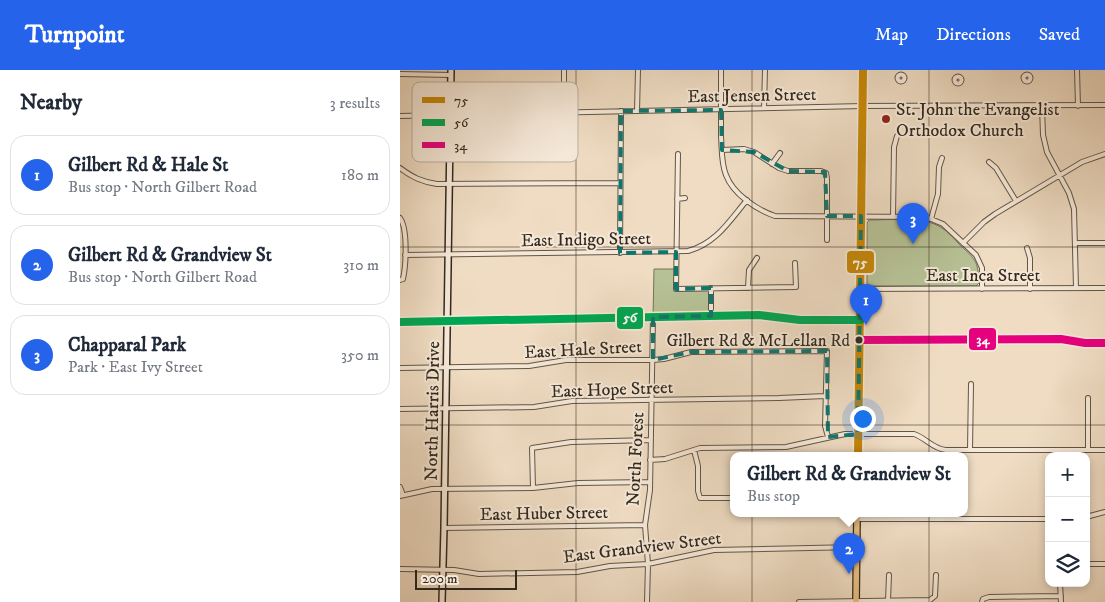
<!DOCTYPE html>
<meta charset="utf-8">
<style>
body{margin:0;font-family:"IM FELL DW Pica",serif;background:#f2f2f3;color:#1f2937}
.controls{position:absolute;right:15px;bottom:15px;display:grid;overflow:hidden;border-radius:10px;box-shadow:0 2px 8px #0003}
.controls button{width:45px;height:45px;display:grid;place-items:center;padding:0;border:0;border-bottom:1px solid #e0e1e3;background:#fff;color:#1f2937;font:25px sans-serif}
.scale{position:absolute;left:15px;bottom:12px;width:102px;box-sizing:border-box;padding-left:5px;border:2px solid #33291d;border-top:0;font-size:14px;line-height:18px;white-space:nowrap;color:#33291d;-webkit-text-stroke:4px #f5e8d8;paint-order:stroke}
.you{position:absolute;left:462px;top:348px;width:18px;height:18px;margin:-12px;border:4px solid #fff;border-radius:50%;background:#1a73e8;box-shadow:0 0 0 8px #1a73e833}
.badge{display:grid;place-items:center;width:32px;height:32px;border-radius:50%;background:#2563eb;color:#fff;font-size:16px;font-weight:700}
.pin{position:absolute;translate:-50% -41px;filter:drop-shadow(0 1px 2px #0008)}
.pin::after{content:'';position:absolute;top:26px;width:18px;height:15px;background:inherit;clip-path:polygon(0 0,100% 0,50% 100%)}
.popup{position:absolute;left:330px;top:382px;width:238px;height:65px;box-sizing:border-box;display:grid;place-content:center;border-radius:10px;background:#fff;filter:drop-shadow(0 1px 4px #0005);font-size:16px;white-space:nowrap;color:#747a83}
.popup b{font-size:19px;color:#1f2937}
.popup::after{content:'';position:absolute;left:50%;top:100%;margin-left:-10px;border:10px solid transparent;border-top-color:#fff}
.list{margin:0;padding:0;list-style:none}
h2{display:flex;justify-content:space-between;align-items:center;height:65px;margin:0;padding:0 20px;font-size:21px}
h2 small{font-size:16px;font-weight:400;color:#747a83}
.list li{display:grid;grid-template-columns:32px 1fr auto;gap:15px;align-items:center;box-sizing:border-box;height:80px;margin:0 10px 10px;padding:0 10px;border:1px solid #e0e1e3;border-radius:15px}
.list b{display:block;font-size:19px;white-space:nowrap}
.list p{margin:0;font-size:16px;white-space:nowrap;color:#747a83}
.list em{font-size:16px;font-style:normal;color:#747a83}
.icon{flex:none;width:28px;height:28px;fill:none;stroke:currentColor;stroke-width:2;stroke-linecap:round;stroke-linejoin:round}
.map{position:relative;flex:none;width:705px;height:532px;overflow:hidden}
header{display:flex;align-items:center;gap:30px;box-sizing:border-box;height:70px;padding:0 25px;background:#2563eb;color:#fff}
header strong{font-size:24px}
nav{display:flex;gap:28px;margin-inline-start:auto;font-size:18px}
main{display:flex}
aside{flex:1;background:#fff}
.map>svg:first-child{display:block}
</style>
<header>
<strong>Turnpoint</strong>
<nav><a>Map</a><a>Directions</a><a>Saved</a></nav>
</header>
<main>
<aside>
<h2>Nearby<small>3 results</small></h2>
<ul class="list">
<li><span class="badge">1</span><div><b>Gilbert Rd &amp; Hale St</b><p>Bus stop · North Gilbert Road</p></div><em>180 m</em></li>
<li><span class="badge">2</span><div><b>Gilbert Rd &amp; Grandview St</b><p>Bus stop · North Gilbert Road</p></div><em>310 m</em></li>
<li><span class="badge">3</span><div><b>Chapparal Park</b><p>Park · East Ivy Street</p></div><em>350 m</em></li>
</ul>
</aside>
<div class="map">
<svg width="705" height="532" viewBox="0 0 705 532">
<rect width="100%" height="100%" fill="#efdcc3"/>
<filter id="stains"><feTurbulence type="fractalNoise" baseFrequency=".004" numOctaves="4"/><feColorMatrix values="0 0 0 0 .2 0 0 0 0 .09 0 0 0 0 .02 0 0 0 .5 -.17"/></filter>
<radialGradient id="worn" r=".72"><stop offset=".6" stop-color="#630" stop-opacity="0"/><stop offset="1" stop-color="#630" stop-opacity=".3"/></radialGradient>
<path fill="#b6c195" stroke="#747559" d="M469,150C490,150 525,146 542,158C548,162 554,168 559,174C575,189 578,190 579,213L576,216H469L467,213V153Z
M254,199H276V219L311,218V246L253,247Z"/>
<g fill="none" stroke-linecap="round" stroke-linejoin="round">
<defs>
<path id="street" d="M321,0C321,22 321,44 321,66C322,79 321,93 326,105C333,124 357,140 375,146L520,147L531,149L543,154L576,185L582,198V219
M677,0L678,36
M0,4L51,5
M623.5 8a3.5 3.5 0 1 1 7 0a3.5 3.5 0 1 1-7 0Z
M497.5 8a3.5 3.5 0 1 1 7 0a3.5 3.5 0 1 1-7 0Z
M554.5 10a3.5 3.5 0 1 1 7 0a3.5 3.5 0 1 1-7 0Z
M642,36L643,65L647,82L669,123L674,139L676,218
M364,38L365,0
M237,41L238,0
M164,43V0
M0,46L463,36L705,35
M322,80L344,79L354,82L379,98L388,101H421L426,103L427,108V170
M278,84L276,219L396,217L395,193
M589,92L596,98L616,131
M372,94L380,83
M0,98C12,107 22,112 37,114L220,113
M277,129L285,128
M493,147L494,77L497,66
M0,148C8,159 6,195 3,209L0,210
M531,149L538,124L539,97L542,88
M563,173L584,152L595,144L682,92L705,84
M675,173H705
M627,178L630,188V219
M220,183L221,41
M5,185L288,181C316,174 330,150 347,130
M311,218V246
M348,218L349,200L357,188
M460,219L705,218
M0,252L359,245L400,250H460
M460,270L661,269L685,273H705
M0,298L129,296L166,290H253L264,289L291,282L427,281L425,356L428,367
M0,339L134,337L172,331L379,328L425,326
M294,380L298,396V421L300,428H334
M570,380L571,314
M688,380V328
M250,390L265,389L300,378L386,377L445,364H514C526,368 533,379 546,380H705
M0,417L3,425
M133,418L132,378L171,372L251,370
M0,426L32,419L133,418L178,413L250,412
M686,447L705,442
M457,449H649
M44,458L245,455
M686,494H705
M0,499L54,500L79,504L177,502L210,496L248,494L314,480L457,477
M660,513L661,532
M488,531L489,505
M247,532L248,494L245,455L250,420L253,247
M399,532L530,530L535,526L536,505
M582,532L583,529L589,527L661,526"/>
<path id="secondary" d="M42,532L44,458L51,0"/>
<path id="primary" d="M458,385L463,0
M456,532L457,443"/>
</defs>
<use href="#street" stroke="#625646" stroke-width="6"/>
<use href="#secondary" stroke="#33291d" stroke-width="8"/>
<use href="#primary" stroke="#33291d" stroke-width="8"/>
<use href="#street" stroke="#f5e8d8" stroke-width="4"/>
<use href="#secondary" stroke="#f5e8d8" stroke-width="5"/>
<use href="#primary" stroke="#e8be82" stroke-width="5.5"/>
<defs>
<path id="bus-1" d="M458,385L463,0"/>
<path id="bus-2" d="M0,252L359,245L400,250H460"/>
<path id="bus-3" d="M460,270L661,269L685,273H705"/>
</defs>
<use href="#bus-1" stroke="#f5e8d8" stroke-width="11"/>
<use href="#bus-2" stroke="#f5e8d8" stroke-width="11"/>
<use href="#bus-3" stroke="#f5e8d8" stroke-width="11"/>
<use href="#bus-1" stroke="#c68707" stroke-width="8"/>
<use href="#bus-2" stroke="#00a651" stroke-width="8"/>
<use href="#bus-3" stroke="#e5007d" stroke-width="8"/>
</g>
<path fill="none" stroke="#0f766e" stroke-width="4" stroke-dasharray="10 6" stroke-linejoin="round" d="M321,40L322,80L354,82L388,101L425,102L427,146H461L458,364L428,367L427,281L291,282L253,290V247L311,246V218L276,219V182L220,183L221,41Z"/>
<path fill="none" stroke="#33291d" stroke-width="1" stroke-opacity="0.55" d="M176,0V532M352,0V532M529,0V532M0,177H705M0,355H705"/>
<circle fill="#8f2418" stroke="#f5e8d8" stroke-width="2" cx="486" cy="49" r="5"/>
<circle fill="#33291d" stroke="#f5e8d8" stroke-width="2" cx="459" cy="270" r="4.5"/>
<g text-anchor="middle" stroke-width="4" stroke-linejoin="round" paint-order="stroke">
<g font-size="17" fill="#33291d" stroke="#f5e8d8" text-anchor="end">
<text x="450" y="276">Gilbert Rd &amp; McLellan Rd</text>
</g>
<g font-size="18" fill="#33291d" stroke="#f5e8d8">
<text transform="translate(352 25) rotate(-1)" y="6">East Jensen Street</text>
<text transform="translate(186 169) rotate(-1)" y="6">East Indigo Street</text>
<text x="583" y="211">East Inca Street</text>
<text transform="translate(183 279) rotate(-3)" y="6">East Hale Street</text>
<text transform="translate(212 319) rotate(-2)" y="6">East Hope Street</text>
<text transform="translate(32 341) rotate(-89)" y="6">North Harris Drive</text>
<text transform="translate(235 389) rotate(-87)" y="6">North Forest</text>
<text transform="translate(144 443) rotate(-1)" y="6">East Huber Street</text>
<text transform="translate(242 477) rotate(-7)" y="6">East Grandview Street</text>
</g>
<g font-size="18" fill="#33291d" stroke="#f5e8d8" text-anchor="start">
<text x="496" y="45">St. John the Evangelist<tspan x="496" dy="21">Orthodox Church</tspan></text>
</g>
</g>
<rect x="12" y="12" width="166" height="80" rx="8" fill="#f5e8d8" stroke="#bbafa0" stroke-width="1"/>
<rect x="22" y="27" width="23" height="6" fill="#c68707"/>
<rect x="22" y="49" width="23" height="7" fill="#00a651"/>
<rect x="22" y="72" width="23" height="6" fill="#e5007d"/>
<g font-size="14" fill="#33291d">
<text x="54" y="35">75</text>
<text x="54" y="57">56</text>
<text x="54" y="80">34</text>
</g>
<g stroke="#f5e8d8" stroke-width="2">
<rect x="446" y="180" width="29" height="24" rx="5" fill="#c68707"/>
<rect x="216" y="236" width="28" height="24" rx="5" fill="#00a651"/>
<rect x="568" y="257" width="29" height="24" rx="5" fill="#e5007d"/>
</g>
<g font-size="14" text-anchor="middle" font-weight="bold" fill="#fff">
<text x="460" y="197">75</text>
<text x="230" y="252">56</text>
<text x="583" y="274">34</text>
</g>
<rect width="100%" height="100%" filter="url(#stains)"/>
<rect width="100%" height="100%" fill="url(#worn)"/>
</svg>
<div class="controls">
<button>+</button>
<button>−</button>
<button><svg class="icon" aria-label="layers" viewBox="0 0 24 24"><path d="M12 4l9 5-9 5-9-5zM3 14l9 5 9-5"/></svg></button>
</div>
<div class="scale">200 m</div>
<div class="you"></div>
<div class="pin badge" style="left:466px;top:255px">1</div>
<div class="pin badge" style="left:449px;top:504px">2</div>
<div class="popup"><b>Gilbert Rd &amp; Grandview St</b>Bus stop</div>
<div class="pin badge" style="left:513px;top:174px">3</div>
</div>
</main>
